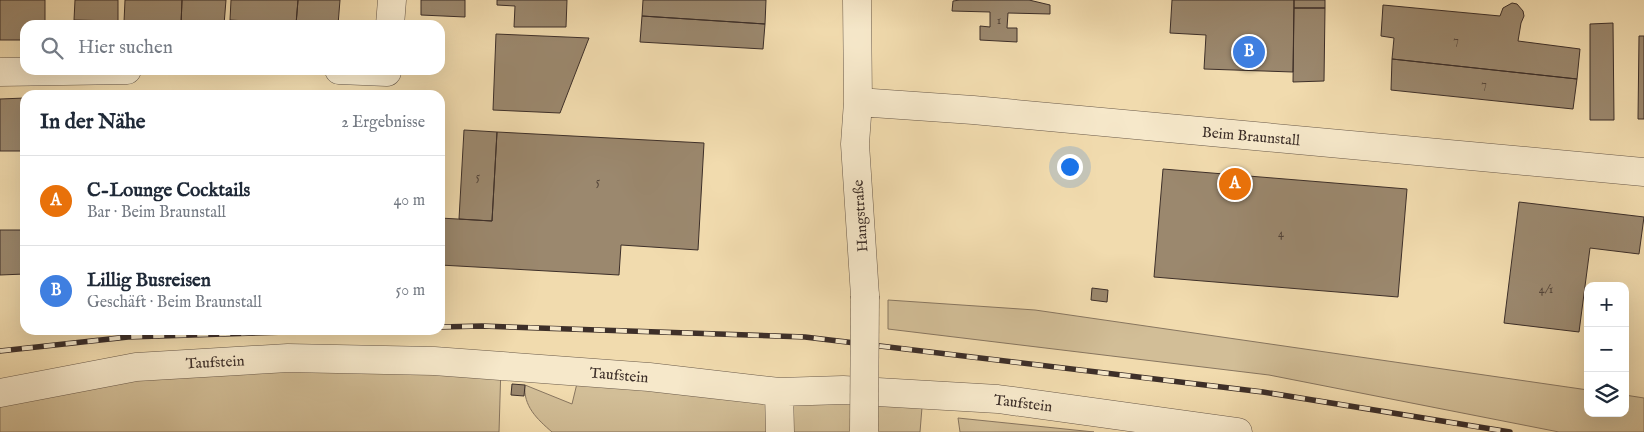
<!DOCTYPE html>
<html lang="de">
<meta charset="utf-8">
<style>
body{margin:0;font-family:"IM FELL English",serif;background:#f6f6f7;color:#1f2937}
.controls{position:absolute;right:15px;bottom:15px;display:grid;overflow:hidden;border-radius:10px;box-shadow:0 5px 20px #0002}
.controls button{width:45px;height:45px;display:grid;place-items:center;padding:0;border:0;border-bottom:1px solid #e0e1e3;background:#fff;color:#1f2937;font:25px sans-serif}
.you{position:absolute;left:1069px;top:166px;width:18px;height:18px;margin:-12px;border:4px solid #fff;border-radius:50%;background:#1a73e8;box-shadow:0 0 0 8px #1a73e833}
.badge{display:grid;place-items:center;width:32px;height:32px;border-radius:50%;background:#7c3aed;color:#fff;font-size:16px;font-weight:700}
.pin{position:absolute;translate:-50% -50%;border:2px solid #fff;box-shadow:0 1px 5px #0006}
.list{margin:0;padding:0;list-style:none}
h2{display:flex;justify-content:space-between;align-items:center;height:65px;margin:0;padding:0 20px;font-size:21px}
h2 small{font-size:16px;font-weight:400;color:#747a83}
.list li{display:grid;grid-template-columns:32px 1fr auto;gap:15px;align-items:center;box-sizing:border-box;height:90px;padding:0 20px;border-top:1px solid #e0e1e3}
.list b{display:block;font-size:19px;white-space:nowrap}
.list p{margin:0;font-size:16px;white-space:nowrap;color:#747a83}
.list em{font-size:16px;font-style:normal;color:#747a83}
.icon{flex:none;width:28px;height:28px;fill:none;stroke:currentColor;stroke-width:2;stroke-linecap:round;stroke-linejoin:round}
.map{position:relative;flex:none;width:1644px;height:432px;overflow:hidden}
.search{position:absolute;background:#fff;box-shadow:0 5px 20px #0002;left:20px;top:20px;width:425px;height:55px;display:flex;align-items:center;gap:12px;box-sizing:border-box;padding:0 18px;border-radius:15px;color:#747a83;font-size:19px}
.panel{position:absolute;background:#fff;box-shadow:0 5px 20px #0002;left:20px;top:90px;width:425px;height:245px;border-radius:15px}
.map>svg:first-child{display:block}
</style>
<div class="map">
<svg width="1644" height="432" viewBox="0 0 1644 432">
<rect width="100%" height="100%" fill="#f1dbae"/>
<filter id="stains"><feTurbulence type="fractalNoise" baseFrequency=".004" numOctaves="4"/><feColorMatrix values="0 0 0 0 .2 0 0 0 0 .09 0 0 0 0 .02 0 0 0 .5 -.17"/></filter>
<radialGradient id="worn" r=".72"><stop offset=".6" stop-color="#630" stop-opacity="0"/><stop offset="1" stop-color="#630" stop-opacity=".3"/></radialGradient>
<path fill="#d2be97" stroke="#887660" d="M888,300L1035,310L1588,390V413H1625V395L1644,398V432H1559L1269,375L888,329Z
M501,365L499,432H0V393L136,367Z
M580,371L923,395L920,432H552C537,419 523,406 525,385L572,404Z
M958,418L1094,432H960Z"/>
<path fill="#9b886e" stroke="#3d2f29" d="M0,0H45V25H25V40H0Z
M75,0H118V21L74,20Z
M125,0H182L181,25L124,22Z
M182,0H226L224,25H181Z
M231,0H298L296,24L230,20Z
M298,0H340L338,25H296Z
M421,0H465V17L421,15Z
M497,0H567L566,27H514L515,6L497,5Z
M643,0H766L765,24L642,16Z
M960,0H1029L1050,5V14L1008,13L1007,28H1017V42L980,40V26L990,27V12L952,11L953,1Z
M1172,0H1294L1293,72L1204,69L1206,35L1170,33Z
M1294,0H1325V8H1294Z
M1512,3L1517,4L1523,11L1524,16L1521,23L1518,41L1580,49L1577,79L1392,59L1394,38L1381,36L1383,5L1500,16L1503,8Z
M1294,8H1325L1324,81L1293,82Z
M642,16L765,24L763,49L640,42Z
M1613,23L1614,120H1590V24Z
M496,34L589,38L560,113L493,110Z
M1639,36H1644V119H1638Z
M1392,59L1577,79L1573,109L1391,90Z
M25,98V151H0V99Z
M464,130L497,132L492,221L459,219Z
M497,132L704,143L698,250L621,245L619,275L440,265V218L492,221Z
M1163,169L1407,189L1398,297L1154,277Z
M1519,202L1644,217L1639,254L1590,248L1579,332L1504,323Z
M0,230H25V274L0,275Z
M1092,288L1108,290L1107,302L1091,300Z
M512,384L525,385L524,396L511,395Z"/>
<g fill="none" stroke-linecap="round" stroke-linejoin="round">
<defs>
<path id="minor" d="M857,0L858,102L855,144L865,296
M390,25L392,0
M339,70L387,72V70
M0,72L127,70
M858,102L973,110L1644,172
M779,392L780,432
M0,393L136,367L288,358L434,361L649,377L779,392L843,390L998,399L1238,432"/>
</defs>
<use href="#minor" stroke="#6a5a4a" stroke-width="29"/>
<use href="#minor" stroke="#f6e8ca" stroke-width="28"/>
<defs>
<path id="rail" d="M440,327L482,326L805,337L1263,392L1510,432
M0,351L128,337L352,330"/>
</defs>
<use href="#rail" stroke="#3d2f29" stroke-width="5.5"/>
<use href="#rail" stroke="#f6e8ca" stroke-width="4" stroke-dasharray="11" stroke-linecap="butt"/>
<defs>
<path id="minor-bridge" d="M864,431L865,296"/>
</defs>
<use href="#minor-bridge" stroke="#6a5a4a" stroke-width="29" stroke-linecap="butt"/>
<use href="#minor-bridge" stroke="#f6e8ca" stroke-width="28"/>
</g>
<g text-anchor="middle" stroke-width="5" stroke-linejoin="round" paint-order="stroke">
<g font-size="12" fill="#54453a">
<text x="999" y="24">1</text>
<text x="1456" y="44">7</text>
<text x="1484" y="88">7</text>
<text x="478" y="180">5</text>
<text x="598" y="185">5</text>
<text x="1281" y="237">4</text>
<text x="1546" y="293">4/1</text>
</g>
<g font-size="15" fill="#3d2f29" stroke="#f6e8ca">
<text transform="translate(1251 136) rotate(5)" y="5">Beim Braunstall</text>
<text transform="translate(860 216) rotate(-94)" y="5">Hangstraße</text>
<text transform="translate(215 362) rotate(-3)" y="5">Taufstein</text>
<text transform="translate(619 375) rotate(5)" y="5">Taufstein</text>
<text transform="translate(1023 403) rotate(7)" y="5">Taufstein</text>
</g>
</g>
<rect width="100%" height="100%" filter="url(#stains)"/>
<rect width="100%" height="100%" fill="url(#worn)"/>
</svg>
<div class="controls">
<button>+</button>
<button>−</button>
<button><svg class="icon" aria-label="layers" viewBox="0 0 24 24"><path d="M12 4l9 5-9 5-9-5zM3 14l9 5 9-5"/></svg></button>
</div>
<div class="you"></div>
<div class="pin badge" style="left:1235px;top:184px;background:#e8710a">A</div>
<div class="pin badge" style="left:1249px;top:52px;background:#3f7fe0">B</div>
<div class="search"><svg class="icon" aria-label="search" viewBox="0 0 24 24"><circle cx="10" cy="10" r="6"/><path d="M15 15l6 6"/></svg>Hier suchen</div>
<section class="panel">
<h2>In der Nähe<small>2 Ergebnisse</small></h2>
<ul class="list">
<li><span class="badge" style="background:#e8710a">A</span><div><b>C-Lounge Cocktails</b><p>Bar · Beim Braunstall</p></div><em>40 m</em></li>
<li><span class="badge" style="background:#3f7fe0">B</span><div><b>Lillig Busreisen</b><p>Geschäft · Beim Braunstall</p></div><em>50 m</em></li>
</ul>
</section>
</div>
